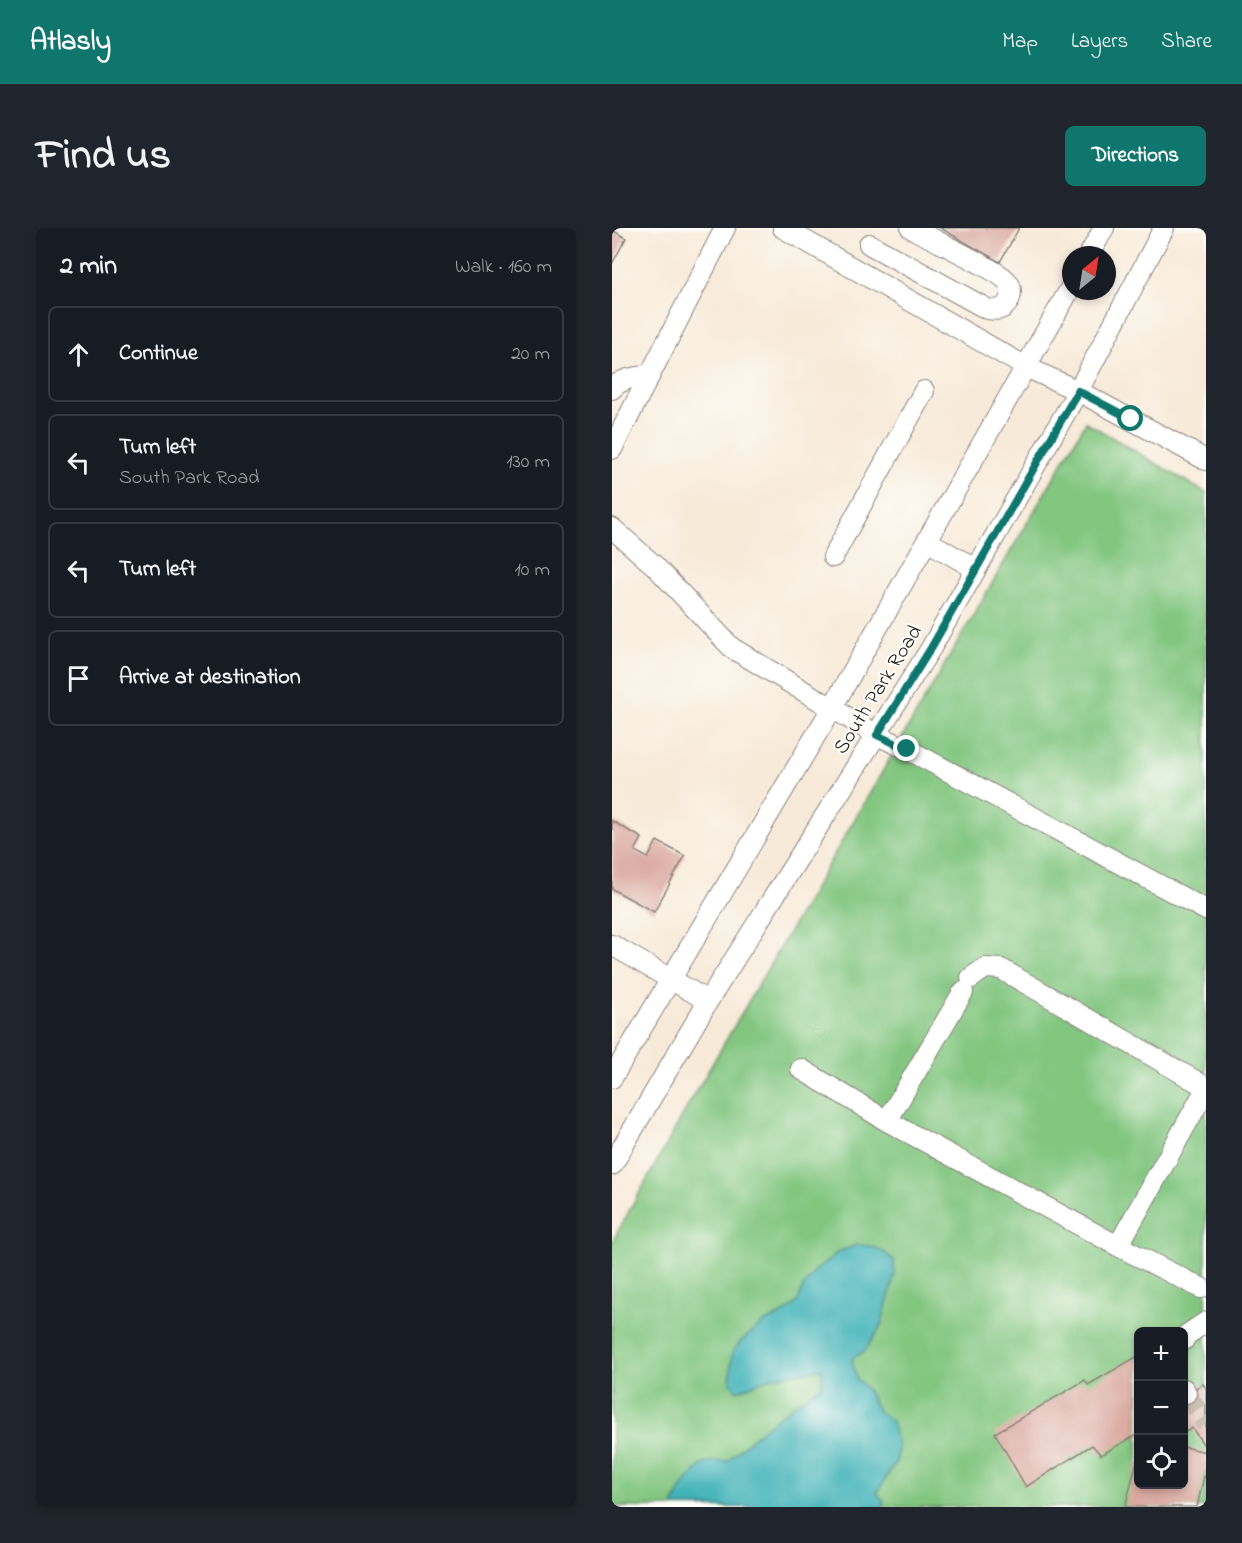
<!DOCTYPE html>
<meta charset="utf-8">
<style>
body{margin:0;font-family:"Indie Flower",sans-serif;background:#20242c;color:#f1f3f6}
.controls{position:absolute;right:18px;bottom:18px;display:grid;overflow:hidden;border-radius:9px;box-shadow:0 3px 9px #0003}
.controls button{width:54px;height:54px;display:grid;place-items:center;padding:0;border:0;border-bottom:2px solid #363941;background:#171b24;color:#f1f3f6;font:30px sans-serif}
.compass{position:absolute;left:450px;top:18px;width:54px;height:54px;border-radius:50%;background:#171b24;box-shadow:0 3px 9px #0003;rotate:30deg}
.stop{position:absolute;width:18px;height:18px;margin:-14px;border:4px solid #0f766e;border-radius:50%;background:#fff}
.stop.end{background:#0f766e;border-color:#fff;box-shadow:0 2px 6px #0008}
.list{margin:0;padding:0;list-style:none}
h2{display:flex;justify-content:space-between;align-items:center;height:78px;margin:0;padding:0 24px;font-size:26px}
h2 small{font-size:20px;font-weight:400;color:#9ea1a6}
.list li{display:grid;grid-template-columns:39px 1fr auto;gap:18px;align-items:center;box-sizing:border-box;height:96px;margin:0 12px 12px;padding:0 12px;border:2px solid #363941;border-radius:9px}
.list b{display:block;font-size:22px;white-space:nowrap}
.list p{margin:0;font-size:20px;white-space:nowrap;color:#9ea1a6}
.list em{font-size:20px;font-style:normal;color:#9ea1a6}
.icon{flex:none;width:33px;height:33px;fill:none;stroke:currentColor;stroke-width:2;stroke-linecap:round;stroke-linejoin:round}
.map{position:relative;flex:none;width:594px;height:1279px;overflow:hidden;border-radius:9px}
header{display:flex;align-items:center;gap:36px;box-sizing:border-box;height:84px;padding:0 30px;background:#0f766e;color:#fff}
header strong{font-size:28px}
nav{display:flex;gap:33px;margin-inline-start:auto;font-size:21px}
.intro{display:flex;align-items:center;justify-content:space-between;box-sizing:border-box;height:144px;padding:0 36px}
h1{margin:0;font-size:42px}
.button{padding:15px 27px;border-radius:9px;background:#0f766e;color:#fff;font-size:21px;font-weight:700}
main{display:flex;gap:36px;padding:0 36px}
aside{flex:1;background:#171b24;border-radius:9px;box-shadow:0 3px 9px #0003}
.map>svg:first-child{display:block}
</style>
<header>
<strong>Atlasly</strong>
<nav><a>Map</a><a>Layers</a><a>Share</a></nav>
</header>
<div class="intro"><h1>Find us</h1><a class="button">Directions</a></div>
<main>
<aside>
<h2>2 min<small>Walk · 160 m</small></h2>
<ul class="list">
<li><svg class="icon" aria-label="ahead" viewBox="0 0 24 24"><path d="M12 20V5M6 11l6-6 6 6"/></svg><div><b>Continue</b></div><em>20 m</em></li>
<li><svg class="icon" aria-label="left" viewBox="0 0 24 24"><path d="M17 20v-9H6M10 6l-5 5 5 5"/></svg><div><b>Turn left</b><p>South Park Road</p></div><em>130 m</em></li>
<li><svg class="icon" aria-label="left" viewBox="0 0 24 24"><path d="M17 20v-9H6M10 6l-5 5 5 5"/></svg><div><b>Turn left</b></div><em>10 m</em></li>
<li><svg class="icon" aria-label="arrive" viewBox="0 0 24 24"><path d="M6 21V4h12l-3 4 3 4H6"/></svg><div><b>Arrive at destination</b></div></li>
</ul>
</aside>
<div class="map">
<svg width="594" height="1279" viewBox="0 0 594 1279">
<rect width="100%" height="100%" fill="#fdfcf7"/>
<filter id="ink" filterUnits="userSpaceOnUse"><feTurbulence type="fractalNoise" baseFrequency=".0167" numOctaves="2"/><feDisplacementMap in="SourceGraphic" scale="12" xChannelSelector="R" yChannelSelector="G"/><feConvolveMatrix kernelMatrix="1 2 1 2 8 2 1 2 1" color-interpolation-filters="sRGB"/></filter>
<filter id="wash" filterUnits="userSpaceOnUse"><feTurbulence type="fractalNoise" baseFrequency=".008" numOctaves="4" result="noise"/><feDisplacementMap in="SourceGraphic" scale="24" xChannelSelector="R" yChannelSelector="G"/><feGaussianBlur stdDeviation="1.35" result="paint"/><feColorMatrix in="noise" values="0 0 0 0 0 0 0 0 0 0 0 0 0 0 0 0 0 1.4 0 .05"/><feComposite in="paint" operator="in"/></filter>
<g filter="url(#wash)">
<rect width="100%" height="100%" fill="#f8ead9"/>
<path fill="#82c680" stroke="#4f714e" stroke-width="1.5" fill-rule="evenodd" d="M474,194L594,265V1279H0V1014L78,874ZM526,1104H572V1256H526Z"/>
<path fill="#42b3b9" stroke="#2f686a" stroke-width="1.5" d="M244,1017C262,1017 268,1020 282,1032L283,1046L269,1098L253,1123L240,1131L245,1151L254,1160L267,1184L280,1193L286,1218L285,1232L265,1265L272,1274L271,1279H61C65,1266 83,1238 96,1234C102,1233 110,1233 116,1233C145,1203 176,1180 210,1157V1141L161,1149L125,1163L118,1154L120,1126L128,1114L151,1095L167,1088L179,1080L186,1073L191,1059L202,1044L226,1024Z"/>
<g id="blocks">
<path fill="#d9a79e" d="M328,0H407L388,34Z
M0,2L14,10L0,36Z
M0,593L30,610L23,623L36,630L45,613L73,628L42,684L0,661Z
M526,1128V1206L489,1227L480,1217L414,1259L383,1205L473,1152L476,1157Z
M591,1156L594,1160V1220L580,1200L572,1205V1167Z
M572,1219L594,1224V1240L585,1279H513L526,1229V1256H572Z"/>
</g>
</g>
<g filter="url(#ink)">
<use href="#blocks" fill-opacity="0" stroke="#8a837a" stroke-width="1.5"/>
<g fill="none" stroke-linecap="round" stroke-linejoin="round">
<path stroke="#ccc1b3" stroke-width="20" stroke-dasharray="20 10" stroke-linecap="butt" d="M574,1165L594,1196"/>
<defs>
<path id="minor" d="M171,0L414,139L466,163L594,232
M257,16L375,81C381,82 388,83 393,78C400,72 401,59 395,53C389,46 379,42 371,37C347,24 323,12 299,0
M477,27L492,0
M0,161C9,150 25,149 38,147
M0,221L113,0
M0,300L43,338L120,420L265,507L295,521L594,682
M315,313L364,341
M221,329L312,163
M0,717L96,773
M359,750L373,740L389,741L594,859
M351,764L275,893L506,1018L594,861
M189,841L275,893
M0,850L220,480L459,59
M0,937L96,773L319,420L466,163L552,0
M506,1018L589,1060
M572,1112L573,1108L594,1094
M572,1161L574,1165"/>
</defs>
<use href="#minor" stroke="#8a837a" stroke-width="22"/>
<use href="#minor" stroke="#fff" stroke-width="20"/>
</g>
</g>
<g fill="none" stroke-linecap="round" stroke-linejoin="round" filter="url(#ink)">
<path stroke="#0f766e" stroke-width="8" d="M295,521L265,507L319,420L466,163L519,191"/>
</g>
<g text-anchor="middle" stroke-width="4.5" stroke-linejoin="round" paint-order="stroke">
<g font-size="21" fill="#1c1c1c" stroke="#fdfcf7">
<text transform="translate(265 461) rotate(-58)" y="7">South Park Road</text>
</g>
</g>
</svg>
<div class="controls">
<button>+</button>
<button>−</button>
<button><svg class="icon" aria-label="locate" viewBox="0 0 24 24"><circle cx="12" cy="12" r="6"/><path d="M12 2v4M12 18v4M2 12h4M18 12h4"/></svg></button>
</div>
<svg class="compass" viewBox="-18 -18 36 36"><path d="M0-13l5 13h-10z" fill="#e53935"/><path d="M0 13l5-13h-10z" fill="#9ea1a6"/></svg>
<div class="stop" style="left:519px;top:191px"></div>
<div class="stop end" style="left:295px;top:521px"></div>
</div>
</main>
